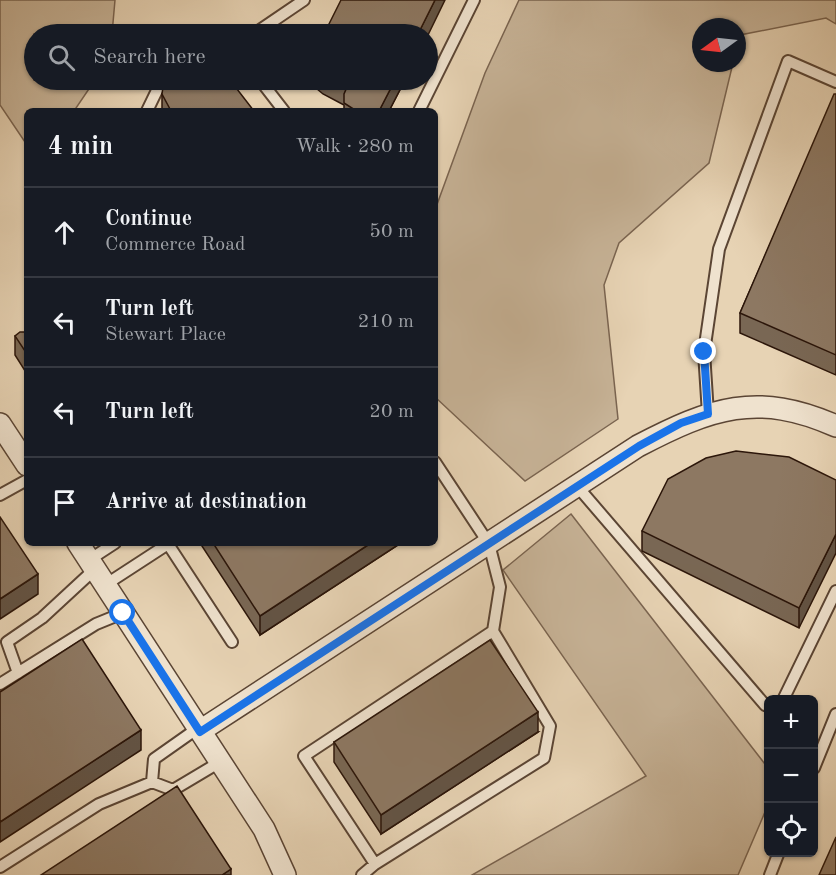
<!DOCTYPE html>
<meta charset="utf-8">
<style>
body{margin:0;font-family:"Old Standard TT",serif;background:#20242c;color:#f1f3f6}
.controls{position:absolute;right:18px;bottom:18px;display:grid;overflow:hidden;border-radius:9px;box-shadow:0 2px 4px #0004}
.controls button{width:54px;height:54px;display:grid;place-items:center;padding:0;border:0;border-bottom:2px solid #363941;background:#171b24;color:#f1f3f6;font:30px sans-serif}
.compass{position:absolute;left:692px;top:18px;width:54px;height:54px;border-radius:50%;background:#171b24;box-shadow:0 2px 4px #0004;rotate:255deg}
.stop{position:absolute;width:18px;height:18px;margin:-14px;border:4px solid #1a73e8;border-radius:50%;background:#fff}
.stop.end{background:#1a73e8;border-color:#fff;box-shadow:0 2px 6px #0008}
.list{margin:0;padding:0;list-style:none}
h2{display:flex;justify-content:space-between;align-items:center;height:78px;margin:0;padding:0 24px;font-size:26px}
h2 small{font-size:20px;font-weight:400;color:#9ea1a6}
.list li{display:grid;grid-template-columns:39px 1fr auto;gap:18px;align-items:center;box-sizing:border-box;height:90px;padding:0 24px;border-top:2px solid #363941}
.list b{display:block;font-size:22px;white-space:nowrap}
.list p{margin:0;font-size:20px;white-space:nowrap;color:#9ea1a6}
.list em{font-size:20px;font-style:normal;color:#9ea1a6}
.icon{flex:none;width:33px;height:33px;fill:none;stroke:currentColor;stroke-width:2;stroke-linecap:round;stroke-linejoin:round}
.map{position:relative;flex:none;width:836px;height:875px;overflow:hidden}
.search{position:absolute;background:#171b24;box-shadow:0 2px 4px #0004;left:24px;top:24px;width:414px;height:66px;display:flex;align-items:center;gap:15px;box-sizing:border-box;padding:0 21px;border-radius:33px;color:#9ea1a6;font-size:22px}
.panel{position:absolute;background:#171b24;box-shadow:0 2px 4px #0004;left:24px;top:108px;width:414px;height:438px;border-radius:9px}
.map>svg:first-child{display:block}
</style>
<div class="map">
<svg width="836" height="875" viewBox="0 0 836 875">
<rect width="100%" height="100%" fill="#e7d3b4"/>
<filter id="stains"><feTurbulence type="fractalNoise" baseFrequency=".00333" numOctaves="4"/><feColorMatrix values="0 0 0 0 .2 0 0 0 0 .09 0 0 0 0 .02 0 0 0 .5 -.17"/></filter>
<radialGradient id="worn" r=".72"><stop offset=".6" stop-color="#630" stop-opacity="0"/><stop offset="1" stop-color="#630" stop-opacity=".3"/></radialGradient>
<path fill="#c7b397" stroke="#7a6450" stroke-width="1.5" d="M0,0H115L112,34H34V80H95L74,111H27V145L0,105Z
M519,0H836V24L826,18L740,35L737,47V27H701V63H733L709,163L619,243L604,285L618,419L525,481L435,397V210L485,73Z
M571,514L768,768V805L738,875H472L646,776L503,570Z"/>
<g fill="none" stroke-linecap="round" stroke-linejoin="round">
<defs>
<path id="lane" d="M254,34L304,0
M260,80L284,111
M147,111L162,80
M419,111L474,0
M708,414L704,352L719,249L788,61L836,82
M577,486L765,705L768,704
M0,495L27,480
M89,560L115,543
M105,585L168,544L232,642
M18,673L7,642L42,618L95,569
M0,684L96,624L123,613
M783,700L836,591
M198,728L154,759L152,782L173,790L220,762
M814,768L836,714
M375,864L304,756L493,631
M0,867L99,804L152,782
M362,875L375,864L544,758L550,726L493,631L500,587L489,544L435,462
M770,875L779,852"/>
<path id="street" d="M0,424L27,465
M78,543L264,829L285,875
M200,731L638,446C711,408 757,391 836,426"/>
</defs>
<use href="#lane" stroke="#5b4534" stroke-width="14"/>
<use href="#street" stroke="#5b4534" stroke-width="24"/>
<use href="#lane" stroke="#efe2ce" stroke-width="10"/>
<use href="#street" stroke="#efe2ce" stroke-width="21"/>
</g>
<path fill="#796754" stroke="#2c160a" stroke-width="1.5" d="M313,80H405L389,111H344V105L323,94L316,88Z
M162,94L254,111H162Z
M836,94V375L740,333V313Z
M27,332V374L15,355V336Z
M836,480L799,628L642,551V531Z
M200,543H401L260,635Z
M538,732L381,834L334,762V742Z"/>
<path fill="#635445" stroke="#2c160a" stroke-width="1.5" d="M435,0H445L428,35L418,34Z
M395,80H405L389,111H379Z
M836,534V553L799,628V608Z
M371,543H401L260,635V616Z
M38,574V594L0,619V599Z
M538,712V732L381,834V815Z
M141,730V750L0,842V822Z
M231,869V875H222Z"/>
<path fill="#8d7862" stroke="#2c160a" stroke-width="1.5" d="M341,0H435L418,34H324Z
M172,80H230L254,111H168L170,109L162,94L163,87Z
M333,80H395L379,111H355V110L344,103V94L347,87Z
M834,94H836V355L740,313Z
M20,332H27V354L15,336Z
M736,451L789,457L836,480V534L799,608L642,531L668,479L706,458Z
M0,517L38,574L0,599Z
M213,543H371L260,616Z
M82,639L141,730L0,822V692Z
M490,640L538,712L381,815L334,742Z
M177,786L231,869L222,875H41Z
M836,837V875H819Z"/>
<g fill="none" stroke-linecap="round" stroke-linejoin="round">
<path stroke="#1a73e8" stroke-width="8" d="M123,613L200,732L639,446L681,423L708,414L704,352"/>
</g>
<rect width="100%" height="100%" filter="url(#stains)"/>
<rect width="100%" height="100%" fill="url(#worn)"/>
</svg>
<div class="controls">
<button>+</button>
<button>−</button>
<button><svg class="icon" aria-label="locate" viewBox="0 0 24 24"><circle cx="12" cy="12" r="6"/><path d="M12 2v4M12 18v4M2 12h4M18 12h4"/></svg></button>
</div>
<svg class="compass" viewBox="-18 -18 36 36"><path d="M0-13l5 13h-10z" fill="#e53935"/><path d="M0 13l5-13h-10z" fill="#9ea1a6"/></svg>
<div class="stop" style="left:123px;top:613px"></div>
<div class="stop end" style="left:704px;top:352px"></div>
<div class="search"><svg class="icon" aria-label="search" viewBox="0 0 24 24"><circle cx="10" cy="10" r="6"/><path d="M15 15l6 6"/></svg>Search here</div>
<section class="panel">
<h2>4 min<small>Walk · 280 m</small></h2>
<ul class="list">
<li><svg class="icon" aria-label="ahead" viewBox="0 0 24 24"><path d="M12 20V5M6 11l6-6 6 6"/></svg><div><b>Continue</b><p>Commerce Road</p></div><em>50 m</em></li>
<li><svg class="icon" aria-label="left" viewBox="0 0 24 24"><path d="M17 20v-9H6M10 6l-5 5 5 5"/></svg><div><b>Turn left</b><p>Stewart Place</p></div><em>210 m</em></li>
<li><svg class="icon" aria-label="left" viewBox="0 0 24 24"><path d="M17 20v-9H6M10 6l-5 5 5 5"/></svg><div><b>Turn left</b></div><em>20 m</em></li>
<li><svg class="icon" aria-label="arrive" viewBox="0 0 24 24"><path d="M6 21V4h12l-3 4 3 4H6"/></svg><div><b>Arrive at destination</b></div></li>
</ul>
</section>
</div>
